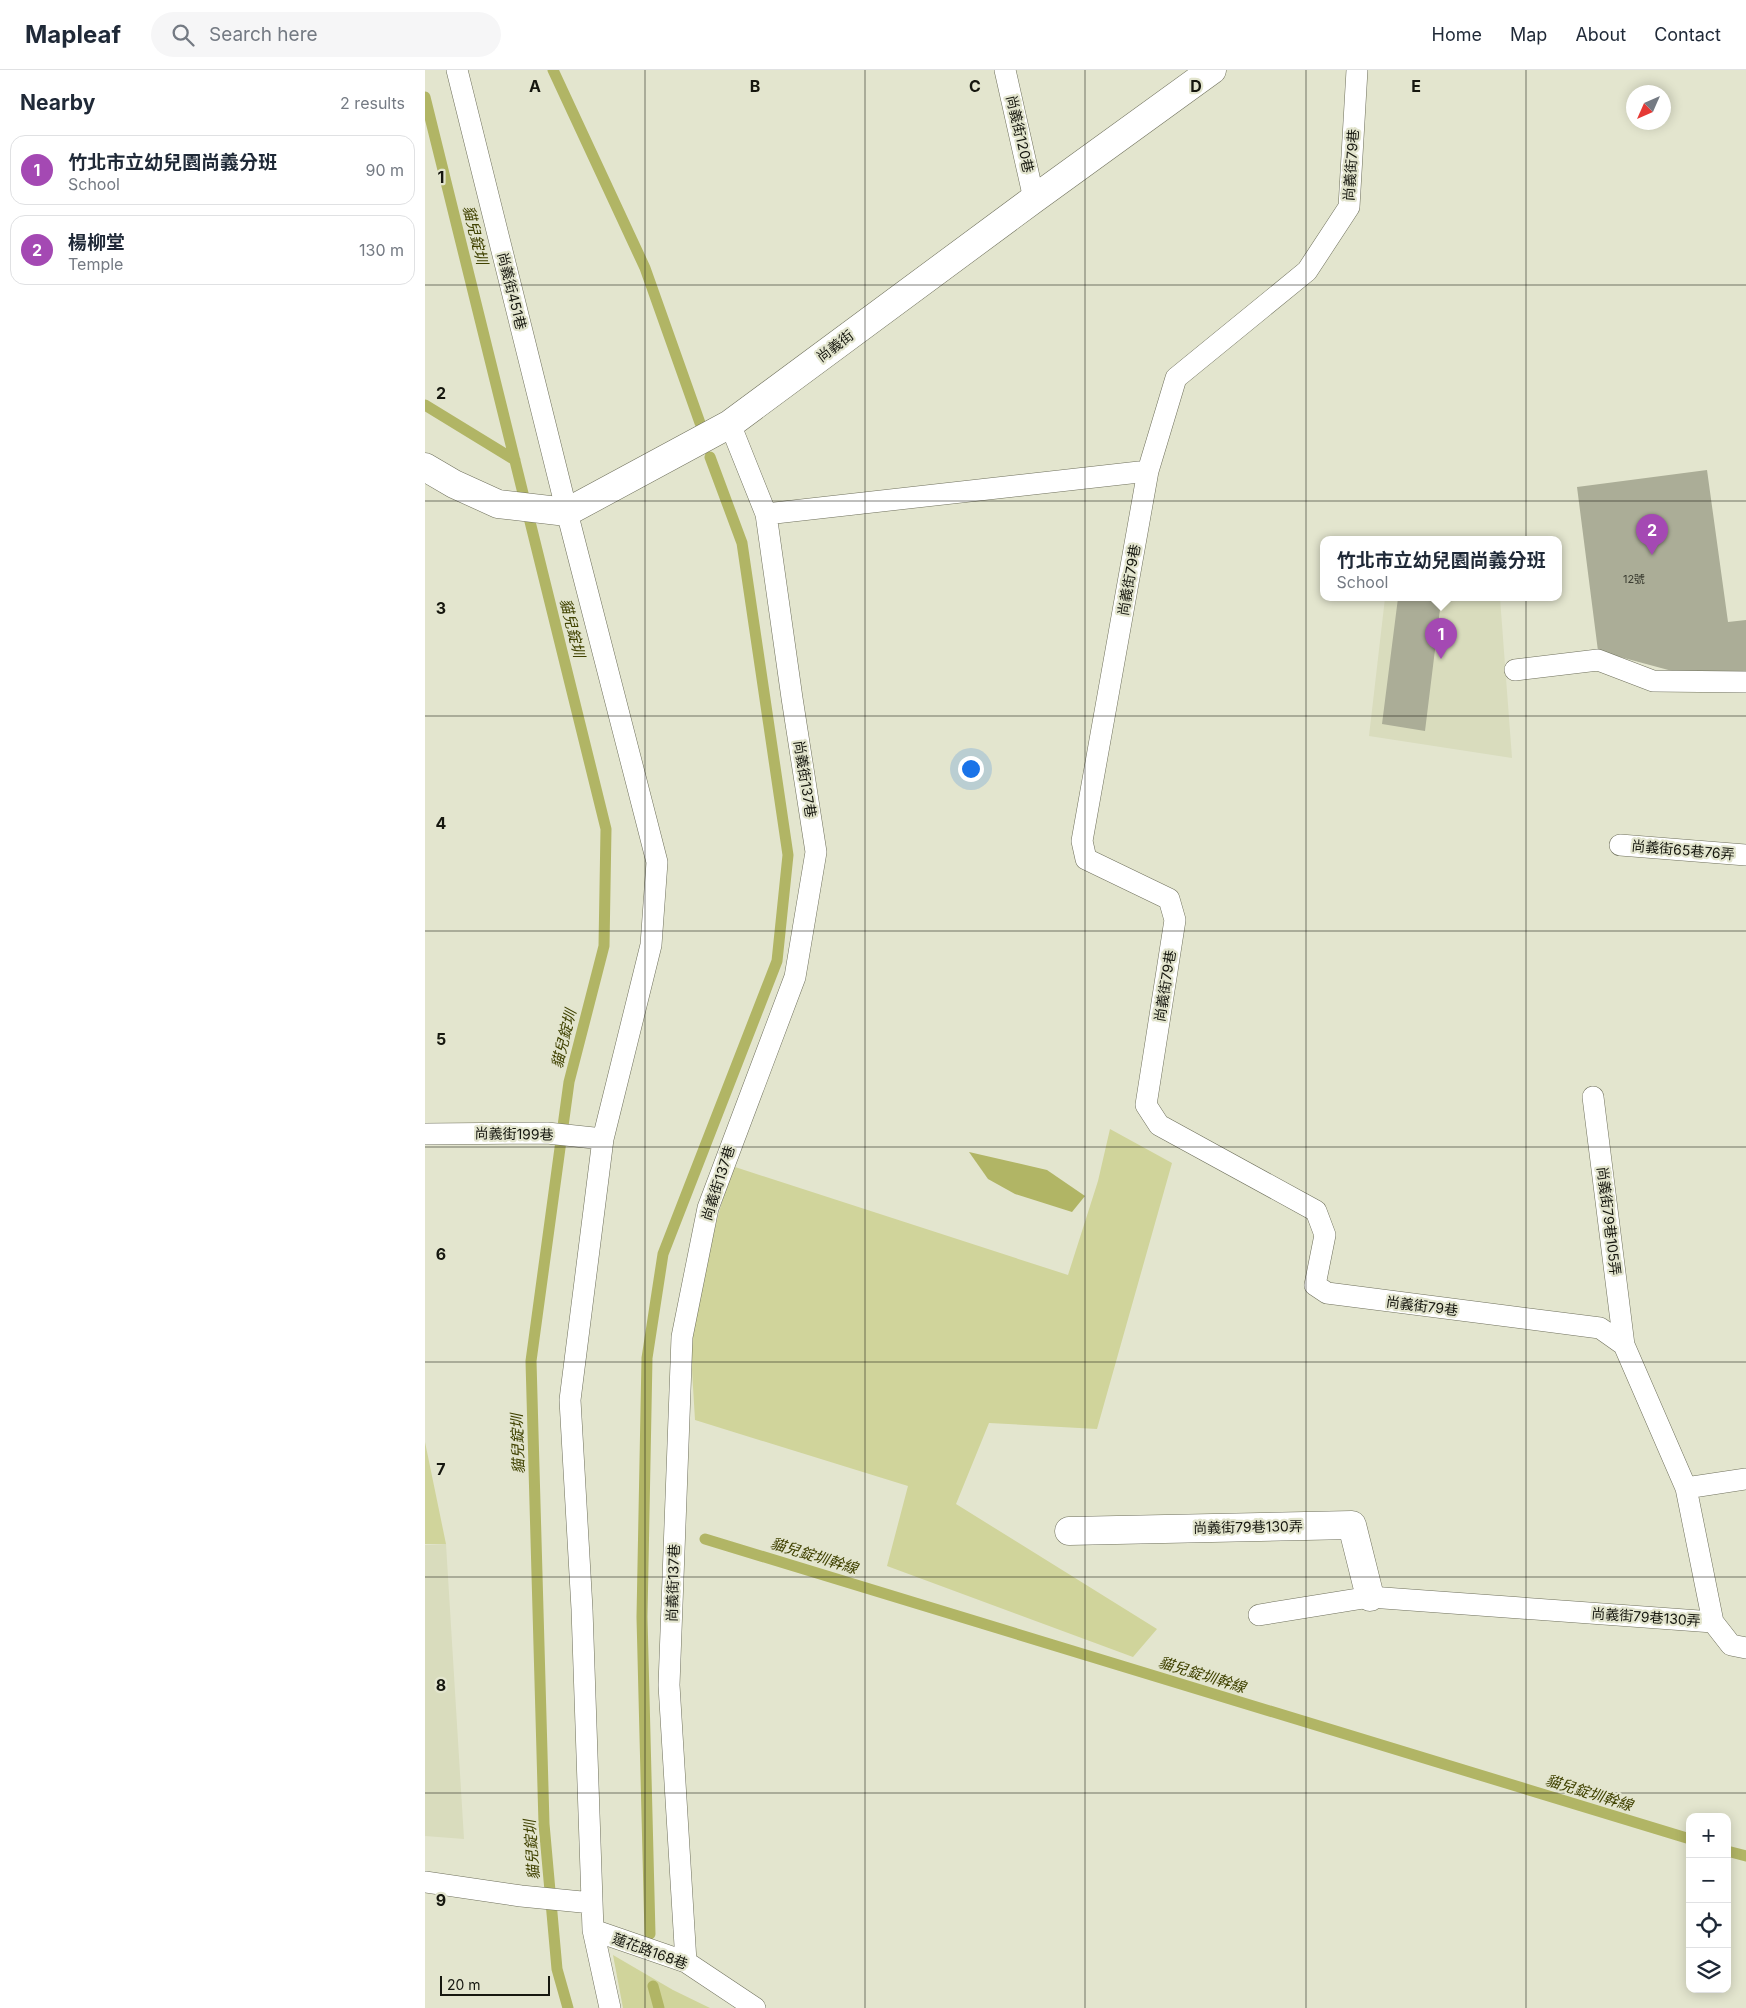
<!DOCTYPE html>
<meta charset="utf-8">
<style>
body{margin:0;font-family:Inter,"Noto Sans TC",sans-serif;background:#f6f6f7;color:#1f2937}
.controls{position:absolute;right:15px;bottom:15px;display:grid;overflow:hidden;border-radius:10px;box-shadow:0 2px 12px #0003}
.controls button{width:45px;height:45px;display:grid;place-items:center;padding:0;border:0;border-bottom:1px solid #e0e1e3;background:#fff;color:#1f2937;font:25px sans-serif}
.compass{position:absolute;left:1201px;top:15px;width:45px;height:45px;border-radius:50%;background:#fff;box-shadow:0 2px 12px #0003;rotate:225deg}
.scale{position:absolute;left:15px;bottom:12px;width:110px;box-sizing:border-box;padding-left:5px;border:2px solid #16170f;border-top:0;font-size:14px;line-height:18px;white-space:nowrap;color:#16170f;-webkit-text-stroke:4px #e3e5ce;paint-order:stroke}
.you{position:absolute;left:545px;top:698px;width:18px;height:18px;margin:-12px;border:4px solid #fff;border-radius:50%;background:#1a73e8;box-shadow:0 0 0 8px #1a73e833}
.badge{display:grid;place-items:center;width:32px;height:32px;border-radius:50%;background:#a449b3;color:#fff;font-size:16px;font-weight:700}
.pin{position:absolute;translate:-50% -41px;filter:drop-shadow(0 1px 2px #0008)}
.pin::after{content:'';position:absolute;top:26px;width:18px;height:15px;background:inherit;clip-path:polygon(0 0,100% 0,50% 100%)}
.popup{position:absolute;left:895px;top:466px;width:242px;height:65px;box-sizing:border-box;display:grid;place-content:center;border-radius:10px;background:#fff;filter:drop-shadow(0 1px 4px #0005);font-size:16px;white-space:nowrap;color:#747a83}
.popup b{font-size:19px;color:#1f2937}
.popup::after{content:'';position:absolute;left:50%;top:100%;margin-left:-10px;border:10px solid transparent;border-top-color:#fff}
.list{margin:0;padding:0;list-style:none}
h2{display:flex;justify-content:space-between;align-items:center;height:65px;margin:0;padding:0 20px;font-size:21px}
h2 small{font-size:16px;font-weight:400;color:#747a83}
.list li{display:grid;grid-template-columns:32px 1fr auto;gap:15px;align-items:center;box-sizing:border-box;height:70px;margin:0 10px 10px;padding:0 10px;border:1px solid #e0e1e3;border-radius:15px}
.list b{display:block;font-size:19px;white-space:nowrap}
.list p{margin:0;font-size:16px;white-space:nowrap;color:#747a83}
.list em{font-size:16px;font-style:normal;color:#747a83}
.icon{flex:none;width:28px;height:28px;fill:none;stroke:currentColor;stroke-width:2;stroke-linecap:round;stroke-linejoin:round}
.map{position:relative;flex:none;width:1321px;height:1938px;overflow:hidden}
header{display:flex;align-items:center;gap:30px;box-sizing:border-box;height:70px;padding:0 25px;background:#fff;border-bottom:1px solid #e0e1e3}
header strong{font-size:24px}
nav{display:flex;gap:28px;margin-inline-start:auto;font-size:18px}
.search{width:350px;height:45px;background:#f6f6f7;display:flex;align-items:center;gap:12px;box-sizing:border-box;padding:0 18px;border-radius:28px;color:#747a83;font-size:19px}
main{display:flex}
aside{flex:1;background:#fff}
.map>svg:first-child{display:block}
</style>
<header>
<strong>Mapleaf</strong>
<div class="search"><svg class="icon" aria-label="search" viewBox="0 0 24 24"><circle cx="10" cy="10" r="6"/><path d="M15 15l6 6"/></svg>Search here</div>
<nav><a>Home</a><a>Map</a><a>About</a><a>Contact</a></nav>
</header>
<main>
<aside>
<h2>Nearby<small>2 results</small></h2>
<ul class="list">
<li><span class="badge">1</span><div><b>竹北市立幼兒園尚義分班</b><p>School</p></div><em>90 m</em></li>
<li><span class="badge">2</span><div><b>楊柳堂</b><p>Temple</p></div><em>130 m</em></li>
</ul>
</aside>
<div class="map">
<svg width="1321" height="1938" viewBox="0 0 1321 1938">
<rect width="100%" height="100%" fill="#e3e5ce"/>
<path fill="#d9dcbd" d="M960,528H1075L1087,688L944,666Z
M21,1474L39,1769L0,1766V1475Z"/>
<path fill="#d0d49b" d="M685,1059L747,1093L672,1359L564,1353L531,1434L732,1559L708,1587L462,1496L483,1416L270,1350L264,1250L307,1096L643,1205L673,1111Z
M0,1372L21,1474H0Z
M188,1885L248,1920L285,1938H198Z"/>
<path fill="#b1b565" d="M544,1082L622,1100L660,1126L647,1142L590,1124L563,1109Z"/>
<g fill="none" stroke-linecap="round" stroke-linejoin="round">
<path stroke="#b1b565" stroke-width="11" d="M128,0L220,198L275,353
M0,27L181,759L179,876L144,1012L106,1291L119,1754L132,1899L143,1938
M0,335L90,390
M280,1469L1265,1769
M1302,1781L1321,1786
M225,1864L217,1547L222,1288L238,1184L352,891L363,785L317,473L285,387
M228,1916L234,1938"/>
</g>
<path fill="#abad97" d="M1282,400L1303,552L1321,550V604L1262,605L1173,581L1152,417Z
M973,528L1016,531L1000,661L957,654Z"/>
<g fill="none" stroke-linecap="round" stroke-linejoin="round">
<defs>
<path id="lane" d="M32,0L142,442L232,792L226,875L178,1069L145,1330L157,1539L168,1860L185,1938
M580,0L609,129
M932,0L924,137L882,201L751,308L723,401L657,771L661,789L744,829L750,850L721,1035L734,1055L891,1141L900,1165L890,1215L902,1223L1175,1258L1199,1275L1261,1418L1288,1552L1306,1575L1321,1578
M341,444L723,401
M1090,600L1173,590L1228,611L1321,612
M1195,775L1321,785
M1168,1027L1199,1275
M0,1064L122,1063L178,1069
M1261,1418L1321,1409
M834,1545L945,1527L1288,1552
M0,1812L96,1826L167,1833
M168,1860L261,1892L330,1938
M261,1892L244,1615L257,1267L283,1138L370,907L391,782L367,628L341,444L305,354"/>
<path id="street" d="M0,397L29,414L73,434L142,442L305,354L609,129L787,0
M644,1461L927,1455L945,1527"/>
</defs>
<use href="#lane" stroke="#6f705c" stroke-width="22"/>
<use href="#street" stroke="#6f705c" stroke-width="29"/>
<use href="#lane" stroke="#fff" stroke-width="21"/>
<use href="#street" stroke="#fff" stroke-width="28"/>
</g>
<path fill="none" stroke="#16170f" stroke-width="1" stroke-opacity="0.55" d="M220,0V1938M440,0V1938M660,0V1938M881,0V1938M1101,0V1938M0,215H1321M0,431H1321M0,646H1321M0,861H1321M0,1077H1321M0,1292H1321M0,1507H1321M0,1723H1321"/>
<g text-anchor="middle" stroke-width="4.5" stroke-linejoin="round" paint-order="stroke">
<g font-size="11" fill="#3b3c31">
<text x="1209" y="513">12號</text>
</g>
<g font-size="14" fill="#16170f" stroke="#e3e5ce">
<text transform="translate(595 64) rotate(77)" y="5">尚義街120巷</text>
<text transform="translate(926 95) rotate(-86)" y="5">尚義街79巷</text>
<text transform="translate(87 221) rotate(76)" y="5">尚義街451巷</text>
<text transform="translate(410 276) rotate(-37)" y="5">尚義街</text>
<text transform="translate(704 510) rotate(-80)" y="5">尚義街79巷</text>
<text transform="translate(380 709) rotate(81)" y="5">尚義街137巷</text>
<text transform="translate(1258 780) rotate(5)" y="5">尚義街65巷76弄</text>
<text transform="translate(740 916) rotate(-81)" y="5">尚義街79巷</text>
<text transform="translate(89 1064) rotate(1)" y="5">尚義街199巷</text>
<text transform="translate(293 1113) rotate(-72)" y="5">尚義街137巷</text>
<text transform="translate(1184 1151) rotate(83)" y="5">尚義街79巷105弄</text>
<text transform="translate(997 1236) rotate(7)" y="5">尚義街79巷</text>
<text transform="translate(823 1457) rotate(-1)" y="5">尚義街79巷130弄</text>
<text transform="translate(248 1513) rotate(-88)" y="5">尚義街137巷</text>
<text transform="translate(1221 1547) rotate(4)" y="5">尚義街79巷130弄</text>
<text transform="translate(225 1881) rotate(20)" y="5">蓮花路168巷</text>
</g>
<g font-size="15" font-style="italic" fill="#404200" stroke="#e3e5ce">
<text transform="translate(50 165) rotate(76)" y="5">貓兒錠圳</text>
<text transform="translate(147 558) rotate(76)" y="5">貓兒錠圳</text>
<text transform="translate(139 969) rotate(-76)" y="5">貓兒錠圳</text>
<text transform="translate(93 1374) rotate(-92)" y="5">貓兒錠圳</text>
<text transform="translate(389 1486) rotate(17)" y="5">貓兒錠圳幹線</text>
<text transform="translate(777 1605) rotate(17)" y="5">貓兒錠圳幹線</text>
<text transform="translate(1164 1723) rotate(17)" y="5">貓兒錠圳幹線</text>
<text transform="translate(107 1780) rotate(-94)" y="5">貓兒錠圳</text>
</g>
</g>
<g font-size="16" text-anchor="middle" font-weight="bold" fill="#16170f" stroke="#e3e5ce" stroke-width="4.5" stroke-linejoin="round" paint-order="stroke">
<text x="110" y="22">A</text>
<text x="330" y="22">B</text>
<text x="550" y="22">C</text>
<text x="771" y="22">D</text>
<text x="991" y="22">E</text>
<text x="16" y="113">1</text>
<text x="16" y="329">2</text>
<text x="16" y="544">3</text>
<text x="16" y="759">4</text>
<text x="16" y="975">5</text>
<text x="16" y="1190">6</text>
<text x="16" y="1405">7</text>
<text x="16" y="1621">8</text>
<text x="16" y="1836">9</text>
</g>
</svg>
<div class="controls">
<button>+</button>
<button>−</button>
<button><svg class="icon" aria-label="locate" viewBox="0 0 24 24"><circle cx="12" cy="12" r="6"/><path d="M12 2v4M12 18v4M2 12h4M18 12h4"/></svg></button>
<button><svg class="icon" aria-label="layers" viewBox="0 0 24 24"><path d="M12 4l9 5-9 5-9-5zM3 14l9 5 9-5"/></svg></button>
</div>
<svg class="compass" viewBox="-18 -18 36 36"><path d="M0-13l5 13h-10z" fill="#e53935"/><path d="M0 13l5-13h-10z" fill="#747a83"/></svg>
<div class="scale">20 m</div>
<div class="you"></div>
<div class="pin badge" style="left:1016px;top:589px">1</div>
<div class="popup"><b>竹北市立幼兒園尚義分班</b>School</div>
<div class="pin badge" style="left:1227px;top:485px">2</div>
</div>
</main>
